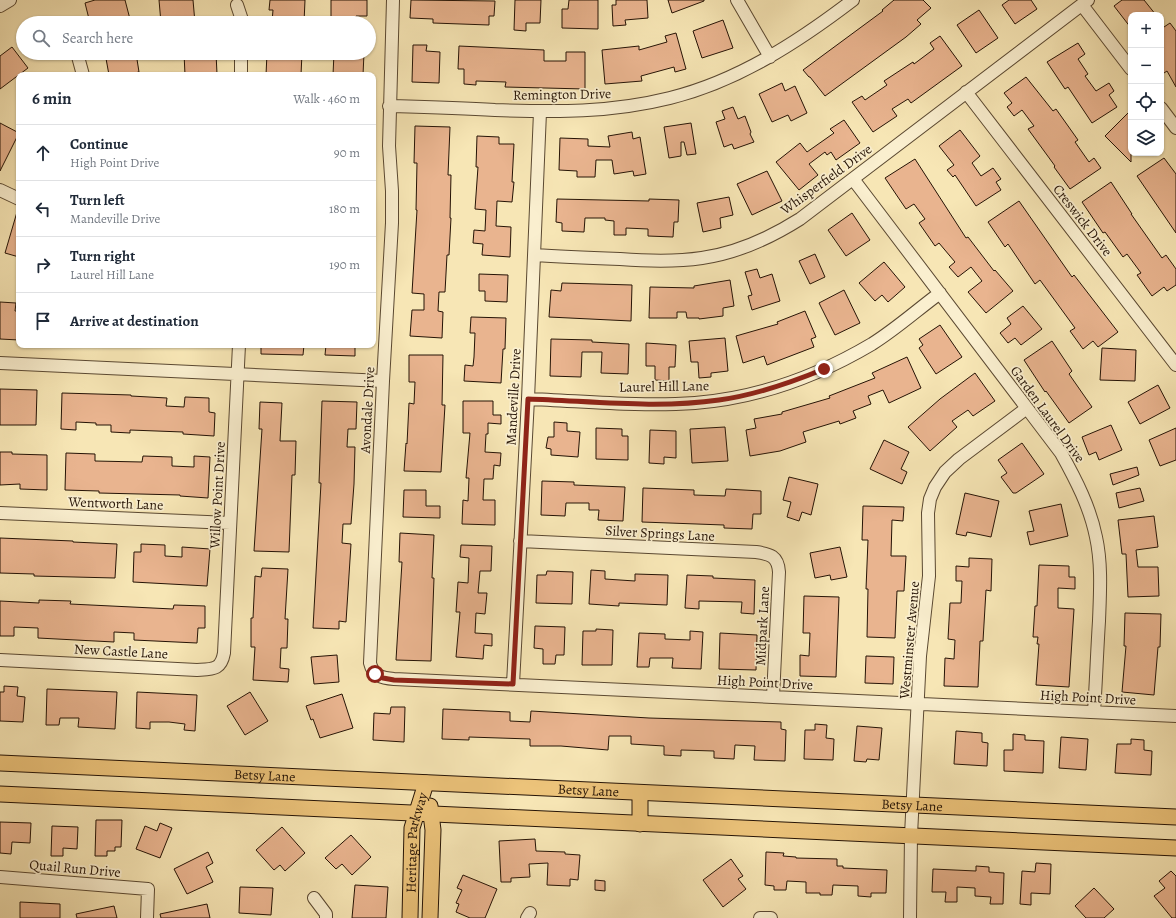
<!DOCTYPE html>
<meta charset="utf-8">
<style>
body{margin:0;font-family:Alegreya,serif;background:#f6f6f7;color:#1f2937}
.controls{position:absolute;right:12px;top:12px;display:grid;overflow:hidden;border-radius:8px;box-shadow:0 1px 3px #0004}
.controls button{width:36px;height:36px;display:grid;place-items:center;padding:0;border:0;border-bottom:1px solid #e0e1e3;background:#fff;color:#1f2937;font:20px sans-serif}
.stop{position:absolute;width:12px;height:12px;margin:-9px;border:3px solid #8f2418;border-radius:50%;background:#fff}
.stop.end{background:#8f2418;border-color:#fff;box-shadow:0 1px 4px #0008}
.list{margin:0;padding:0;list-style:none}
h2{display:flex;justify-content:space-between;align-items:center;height:52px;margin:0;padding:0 16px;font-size:17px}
h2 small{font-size:13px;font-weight:400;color:#747a83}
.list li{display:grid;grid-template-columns:26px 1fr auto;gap:12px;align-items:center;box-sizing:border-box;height:56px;padding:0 16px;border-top:1px solid #e0e1e3}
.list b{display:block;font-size:15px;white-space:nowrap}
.list p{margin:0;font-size:13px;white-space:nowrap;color:#747a83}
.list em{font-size:13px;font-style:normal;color:#747a83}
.icon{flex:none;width:22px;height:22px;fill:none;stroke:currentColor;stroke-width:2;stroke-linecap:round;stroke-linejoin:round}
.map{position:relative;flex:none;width:1176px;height:918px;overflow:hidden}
.search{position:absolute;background:#fff;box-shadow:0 1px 3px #0004;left:16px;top:16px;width:360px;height:44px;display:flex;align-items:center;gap:10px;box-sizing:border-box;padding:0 14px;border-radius:22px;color:#747a83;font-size:15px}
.panel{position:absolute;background:#fff;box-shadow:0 1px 3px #0004;left:16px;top:72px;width:360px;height:276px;border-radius:8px}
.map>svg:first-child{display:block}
</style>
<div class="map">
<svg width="1176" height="918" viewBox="0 0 1176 918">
<rect width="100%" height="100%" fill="#f7e6b5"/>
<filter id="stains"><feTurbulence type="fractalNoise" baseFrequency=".005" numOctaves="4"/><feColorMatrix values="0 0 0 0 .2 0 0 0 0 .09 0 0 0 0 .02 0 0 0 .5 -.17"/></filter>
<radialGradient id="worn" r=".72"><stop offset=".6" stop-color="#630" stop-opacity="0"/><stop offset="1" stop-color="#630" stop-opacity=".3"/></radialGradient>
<path fill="#e9b48f" stroke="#251305" d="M95,0H125L131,23H90L85,3Z
M159,0H193L195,23H161Z
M270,0H305L304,23L272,22L273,10H269Z
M331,0H367V16H356V23H331Z
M411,0L495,1L494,16H489V25L433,23V19L410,18Z
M515,0H541L540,23H526V31L514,30Z
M569,0H598V29L562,28V9H568Z
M616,0H647L648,18L625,20L626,25L613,26L612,5H616Z
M668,0H704V1L672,13Z
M894,0H923L931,8L917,20L921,24L906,37L825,96L810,77H809L803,70L883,11L882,10Z
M1009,0H1031L1037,9L1015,24L1002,5Z
M1122,0H1144L1156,15H1131V28L1114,6Z
M979,10L998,38L976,53L957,25Z
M723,20L733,48L702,58L693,31Z
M1170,23L1176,31V87L1167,71L1161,75V29Z
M676,33L686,69L675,72L674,67L641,76L642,81L605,84L602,50L639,46V50L667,42L665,36Z
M940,36L962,66L911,103L908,99L892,109L897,116L873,132L852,102L862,96L865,100L887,85L884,81L913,62L914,64L934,49L930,43Z
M1078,43L1085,54L1078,59L1088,74L1085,76L1096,91L1109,83L1114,91L1109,95L1117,107L1092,123L1068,87L1065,89L1047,62Z
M413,45H427L426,51L440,52L439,83L412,82Z
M459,46L544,50V61H566V52H585V89L505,87L506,82L476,81V85L464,84V69H458Z
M12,47L28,68L0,89V56Z
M105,53H136L139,72L124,75H109Z
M184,53H216L217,74L185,75Z
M267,53H302L301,75H266Z
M334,53H364L363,75H333Z
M1026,77L1053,111L1056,109L1078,140L1075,142L1089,162L1094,158L1101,168L1070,189L1054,167L1055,166L1028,129L1034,126L1022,110L1014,116L1007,107L1012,103L1004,93Z
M782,83L785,91L795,86L807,113L791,121L788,115L772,122L759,94Z
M733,107L738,119L745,116L751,132L750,134L754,142L734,149L732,144L724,147L716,122L725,119L722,111Z
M1131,110V162L1105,136Z
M844,120L860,143L836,160L831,152L827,155L825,152L809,164L818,175L799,190L776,162L800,143L807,152L834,133L830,129Z
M0,123L19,133L0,171Z
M691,123L696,154L687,155L684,142H681V156L669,158L664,127Z
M415,126L450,127L448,175H451L450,218H451L449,255H447L445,292H439L438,311L443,312L442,338L410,336L412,310H424V294L412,293L417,210H416L417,163H414Z
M960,130L980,156L972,163L981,176L993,168L1001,179L996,182L1001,190L976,206L955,175L953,177L947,170L954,165L939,146Z
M632,132L633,139L640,137L646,174L634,176L633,171L614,174L612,160H596L595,177H577V171L559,170L560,138L588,139V146L610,147L608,136Z
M477,136L499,137V144H514L512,182H514L512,202L497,201L496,226L511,227L510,257L482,255L483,244L473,243L474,230L485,231L486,210L475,209L478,167H476Z
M1164,158L1176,174V233L1137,176Z
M915,159L966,238L968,237L994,271L995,270L1013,291L986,313L968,292L982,281L971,267L958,277L949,267L955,262L939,243L935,246L919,223L925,219L914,204L906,209L885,178Z
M767,171L782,201L752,215L737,184Z
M1111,182L1132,214H1131L1162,258L1166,255L1176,269V285L1167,291L1164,287L1152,296L1137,275L1141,273L1127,254L1123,257L1105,232L1103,233L1082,202Z
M729,197L733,215L720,218L721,228L703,232L697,203Z
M557,199L649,201V199L679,200L678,222H674L673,237L648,236V229L626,228V235H614V221L605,220V218H585L584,232L562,231V223L556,222Z
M1019,201L1072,277L1074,275L1118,332L1098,347L1093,341L1083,349L1070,331L1075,328L1040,280L1035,284L1008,244L1005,247L988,222Z
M17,212H19V257L5,253Z
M852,213L870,240L846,256L828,230Z
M815,254L825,277L810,284L799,261Z
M884,262L905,287L888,302L882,295L875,301L859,283Z
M757,269L760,278L772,274L780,301L752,310L748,296L752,295L745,272Z
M479,274L508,275L507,302L485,301V291H479Z
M730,280L734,306L723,308V316L699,319V318H687L686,312H677V318H649L650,287L694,288V286Z
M562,283L632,285L631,321L549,317L551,290L561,291Z
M844,290L860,323L835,335L819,303Z
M0,302L16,303L15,311H19V340L0,339Z
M1023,306L1042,329L1021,345L1015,338L1008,343L1000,333L1011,324L1007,318Z
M805,311L816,337L811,339L814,347L767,365L764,356L743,363L736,336L778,324L777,322Z
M471,317L506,318L505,349H503L501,383L464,381L465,365L473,366L474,357L475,333H470Z
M940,325L962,357L936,374L919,348L923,345L919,339Z
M725,338L728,371L711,373V377L699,378L698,362H691L689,341Z
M551,339L592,340V342L629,344L628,374L601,373L602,352H582L581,377L550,376Z
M1052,341L1072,371L1069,374L1092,407L1069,423L1046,391L1045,392L1024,360Z
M646,343L676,345L675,367H669V381L655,380V366H646Z
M261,345H304L303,355L261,354Z
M326,345H355V356L325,355Z
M1102,348L1136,350L1135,381L1100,380Z
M409,355H443L442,405H445L441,472L404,471L406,443L407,444L409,403L414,404L415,382H409Z
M907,357L921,388L889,403L883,390L868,396L871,404L853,411L856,418L840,424L839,421L803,432L806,442L780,451L750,456L746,430L756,428L754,419L782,414V412L830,398L829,396L875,378L872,373Z
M975,373L995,401L973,416L968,410L952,421L957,427L930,451L908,427L940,399Z
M1158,385L1170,408L1140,424L1128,402Z
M0,389L37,390L36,425H0Z
M62,393L131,395V396L167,398L166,406L184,407L185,397L209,398V412L215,413L214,436L183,434V432L130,430V433L111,432V425H96V423L76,422V430L61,429Z
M322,401L357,402L356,429H348L347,447H355L354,484L351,524H343L342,543L351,544L346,622L339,621V629L313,628L321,483H319Z
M463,401H493V415H501V424L488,423V434H486L485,452L501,453L500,466L494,465L493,479H484L483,500H495V525L462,524L463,500L468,501L469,478H466L470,433H463Z
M260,402L282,403L280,441H296L295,475H292L289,552L254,551L262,429H259Z
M554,422L567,423V431L580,432L578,457L551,455V449L546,448L548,437H554Z
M1111,425L1122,450L1099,460L1096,452L1089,455L1082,437Z
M725,427L728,461L692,463L690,429Z
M596,428L622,429V436H628V460L596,459Z
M1176,428V460L1160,466L1149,440Z
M650,430L676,431V458L664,457V464L649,463Z
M884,440L909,452L901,469L907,472L902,484L870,469Z
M1022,443L1044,474L1016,493H1013L1001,477L1007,473L998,460Z
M0,452H12V454L47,455V490L20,489V484L0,485Z
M66,453L95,454V461L142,462L143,456L172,457V466L194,467V456L210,457L208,498L180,496V495L99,493V491L65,490Z
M1137,467L1139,475L1113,485L1110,474Z
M789,477L818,484L811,515L802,512L799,521L787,517L791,502L783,500Z
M542,481L574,482V485L625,487L623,521L598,520L599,510H589V503H566L565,516L541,515Z
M643,488L694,490V495L725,496L726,489L761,491V514H753L752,529L724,528V525L642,522Z
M1140,488L1144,501L1119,508L1116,493Z
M404,490H426V506H440V518L403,517Z
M965,493L999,501L991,537L967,532L966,536L956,534Z
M1061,504L1068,536L1030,545L1027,532L1034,531L1029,511Z
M863,506L904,507L903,521L892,520L891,556H906L904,591H897L895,638L867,637L868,589H866L868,540H862Z
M1154,516L1158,547L1136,550L1138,567H1158L1159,596L1128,597L1126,554H1122L1118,520Z
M400,533L434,535L432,578H434L431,661L396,660L402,562H399Z
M0,538L73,541V542L117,544L115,578L34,576V574L0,573Z
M141,544L165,545V556L182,557V547L210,549L207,586L133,582L134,552H141Z
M461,545L492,546L491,571H480L478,593H487L485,614L476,613L475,633L492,634V646L484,645L483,659L456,657L460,612H456L458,582L468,583L469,558L460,557Z
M840,547L847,577L831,580L830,575L815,578L810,553Z
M969,558L992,559L991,591L986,590L983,641H980L978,687L944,686L945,658L954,659L955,640L948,639L950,603H961L962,581H956V566L969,567Z
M1039,565L1069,566V577H1075V589L1058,588V608L1074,609L1069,687L1036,685L1039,644H1037L1038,637H1033L1035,606H1037Z
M262,568L288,569L285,619H288L287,648H281L280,668L289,669L288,682L253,680L255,647H251V618H253L255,576L261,577Z
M591,570L605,571V579L635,581V574L668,575L667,605L619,603V606L589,604Z
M547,571L573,572L572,604L536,603L537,575H546Z
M687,575L713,576V578L755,580L754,614L741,613L742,602L699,601V609L685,608Z
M804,596L839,597L836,677L800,676V655L809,656L810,633H803Z
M39,600L71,601L70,604L173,609L174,605L205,606V628H198L197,643L134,640V633L114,632V642L38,638V628L14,627V636H0V601L39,603Z
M1125,613L1161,614L1160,647H1158L1154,695L1122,692L1126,646H1124Z
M535,626L565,627L564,655H556L555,664H543V649L534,648Z
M596,629L613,630L612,665H582L583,631H596Z
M690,631L703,632L701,669L672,668L673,658H650L649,667H637L639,633L665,634V639L690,640Z
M720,633L757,635L756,670L719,669Z
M337,655L339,682L314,684L311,657Z
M866,656L894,657L893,684L865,683Z
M4,686L18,687L17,696L25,697L23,722L0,721V692H4Z
M47,689L117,692L115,729L78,727L79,718H60L59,725H46Z
M137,692L197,695L195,731L184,730L185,724L169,722H150V729L136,728Z
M250,692L268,721L245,735L227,706Z
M342,694L353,728L320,738L313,719L311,720L306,706Z
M391,707H405L404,742L373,740L374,713L390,714Z
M443,709L510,712V721L530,722L531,711L649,718L781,722V729L786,730L785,761L754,760L755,746L735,745L734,759L714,758V751L681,750V756L664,755V746L631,744V736H609L608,750L561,746H530V739L469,737V740L442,739Z
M815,724L827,725L826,738L834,739L833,760L804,759L805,730H815Z
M857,726L882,728L879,760L867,759L866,762L854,761Z
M956,731L982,733V742L988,743L987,766L954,764Z
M1013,734L1025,735V740L1044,741L1043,773L1004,771V750H1013Z
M1061,737L1088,739L1086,770L1059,768Z
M1131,739L1144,740V750L1152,751L1151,775L1115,773L1117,744H1131Z
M96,820H122L121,847H115V851H107V856H95Z
M0,822L31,823L30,843L12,842L11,854L0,853Z
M160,823L172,828L160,858L136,849L145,826L157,831Z
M52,826L78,827L77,849L63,848V856H51Z
M282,827L305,853L285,871L280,865L274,870L256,850Z
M351,835L371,857L352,875L342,864L336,869L325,858Z
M535,839L536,851L565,852V854L580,855L578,880L570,879V886L547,885L548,863L529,864L530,877L511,878V882H501L499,841Z
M208,852L213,863L206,867L213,882L187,894L174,869Z
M766,852L784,853L783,856L796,857V858L837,859V866H843V868L887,870L886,893H871V897L858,896V886L833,885L832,895H820V893H806V882L787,881L786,890H774V886L765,885Z
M731,859L743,876L738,879L746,889L723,907L703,880Z
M1036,863L1051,864L1050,894L1031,893V905L1020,904L1022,871L1035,872Z
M976,866L989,867V872L1004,873L1003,904H990L991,897L975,896V888L957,887V902H945L946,892H932L933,869L976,871Z
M1171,871L1176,876V918H1172L1154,896L1165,888L1159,881Z
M463,875L497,889L485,918H470L456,912L459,904L456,903L462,890L457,888Z
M595,880L605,881V891L595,890Z
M355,885L388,887L386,918H352Z
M240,887L273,888L271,915L239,913Z
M1094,888L1114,909L1104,918H1086L1075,906Z
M20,902L60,904V918H20Z
M207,904L210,918H161L160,914Z
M114,906L117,918H77L76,914Z"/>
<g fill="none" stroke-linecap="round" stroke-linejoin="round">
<defs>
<path id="minor" d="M393,0L389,146L392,191V223L383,381L370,663C373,676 382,678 394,679L1176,716
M737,0L770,57
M237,5L243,23
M1082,5L1131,69
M0,6L10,0
M77,53L83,75
M241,75V53
M966,92L1176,365
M389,106C424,107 460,108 495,110C556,112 610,113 670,98C738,81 798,42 853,0
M1161,108L1176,128
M853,179L1061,453C1076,480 1090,507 1096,537C1102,564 1100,594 1099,621C1097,652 1096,682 1094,712
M0,190L19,199
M535,255C563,257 591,258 620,259C647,261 675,262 702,258C737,253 770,238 800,219L1088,0
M0,363L383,381
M528,399C583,401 640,407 695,403C758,398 818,376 872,344C896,329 917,310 940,293
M0,513L230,523
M520,541L756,552C770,554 778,556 779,572L773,697
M0,660L197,670C213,669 221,670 224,653L239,345
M513,684L528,399L540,112
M0,877L148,889L147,918
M314,898L326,914V918
M527,918L530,913
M760,918H771
M910,918L911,835L920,656L929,576L928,513L930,499L935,487L945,472L959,459L1027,408"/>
<g id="major">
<path id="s1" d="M0,763L1176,817"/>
<path d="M0,794L1176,848"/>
<path d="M430,806L433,830L430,918"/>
<path d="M640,824V794"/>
<path id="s2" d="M410,918L412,828L426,783"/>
</g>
</defs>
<use href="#minor" stroke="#5a4831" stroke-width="14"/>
<use href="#major" stroke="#251305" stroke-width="17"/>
<use href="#minor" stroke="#faefcf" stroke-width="12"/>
<use href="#major" stroke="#ecc37a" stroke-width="15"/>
</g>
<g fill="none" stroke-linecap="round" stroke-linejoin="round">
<path stroke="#8f2418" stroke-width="5" d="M375,674L383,678L394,680L513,684L528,399C591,401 657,409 719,400C756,395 790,383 824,369"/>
</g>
<g text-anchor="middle" stroke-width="3.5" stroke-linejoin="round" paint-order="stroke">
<g font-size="14" fill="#251305" stroke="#faefcf">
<text transform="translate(562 94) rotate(-1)" y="5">Remington Drive</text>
<text transform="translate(826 179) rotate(-36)" y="5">Whisperfield Drive</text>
<text transform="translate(1083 220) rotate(52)" y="5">Creswick Drive</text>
<text transform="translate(664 386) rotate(-1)" y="5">Laurel Hill Lane</text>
<text transform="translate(513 397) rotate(-87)" y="5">Mandeville Drive</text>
<text transform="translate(367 410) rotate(-87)" y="5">Avondale Drive</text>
<text transform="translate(1048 414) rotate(54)" y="5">Garden Laurel Drive</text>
<text transform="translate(217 495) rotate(-87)" y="5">Willow Point Drive</text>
<text transform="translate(116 503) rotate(2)" y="5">Wentworth Lane</text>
<text transform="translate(660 533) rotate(3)" y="5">Silver Springs Lane</text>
<text transform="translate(762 626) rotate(-87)" y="5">Midpark Lane</text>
<text transform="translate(909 640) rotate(-85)" y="5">Westminster Avenue</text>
<text transform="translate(121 651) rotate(3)" y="5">New Castle Lane</text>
<text transform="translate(765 682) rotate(3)" y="5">High Point Drive</text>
<text transform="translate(1088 697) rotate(3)" y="5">High Point Drive</text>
<text dy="5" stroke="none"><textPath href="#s1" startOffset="265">Betsy Lane</textPath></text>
<text dy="5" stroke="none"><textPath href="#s1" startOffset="589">Betsy Lane</textPath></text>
<text dy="5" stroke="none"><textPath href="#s1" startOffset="913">Betsy Lane</textPath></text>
<text dy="5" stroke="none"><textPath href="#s2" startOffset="76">Heritage Parkway</textPath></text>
<text transform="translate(75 868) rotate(5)" y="5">Quail Run Drive</text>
</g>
</g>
<rect width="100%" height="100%" filter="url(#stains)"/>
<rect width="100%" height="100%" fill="url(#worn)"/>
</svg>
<div class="controls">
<button>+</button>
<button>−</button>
<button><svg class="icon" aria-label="locate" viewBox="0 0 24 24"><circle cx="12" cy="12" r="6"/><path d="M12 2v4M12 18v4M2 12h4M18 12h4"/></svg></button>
<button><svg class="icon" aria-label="layers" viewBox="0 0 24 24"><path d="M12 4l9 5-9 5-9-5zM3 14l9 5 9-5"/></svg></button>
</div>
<div class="stop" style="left:375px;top:674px"></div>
<div class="stop end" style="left:824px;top:369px"></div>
<div class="search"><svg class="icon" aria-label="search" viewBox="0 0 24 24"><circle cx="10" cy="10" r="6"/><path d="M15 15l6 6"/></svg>Search here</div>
<section class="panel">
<h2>6 min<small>Walk · 460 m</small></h2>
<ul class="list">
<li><svg class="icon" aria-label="ahead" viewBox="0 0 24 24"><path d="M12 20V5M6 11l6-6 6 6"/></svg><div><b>Continue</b><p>High Point Drive</p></div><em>90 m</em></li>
<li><svg class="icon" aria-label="left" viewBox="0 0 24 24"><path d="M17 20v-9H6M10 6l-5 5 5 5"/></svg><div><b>Turn left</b><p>Mandeville Drive</p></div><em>180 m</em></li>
<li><svg class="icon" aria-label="right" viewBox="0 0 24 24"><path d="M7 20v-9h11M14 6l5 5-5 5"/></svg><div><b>Turn right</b><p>Laurel Hill Lane</p></div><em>190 m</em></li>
<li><svg class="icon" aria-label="arrive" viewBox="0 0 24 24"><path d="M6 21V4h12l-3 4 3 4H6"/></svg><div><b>Arrive at destination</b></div></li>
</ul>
</section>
</div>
